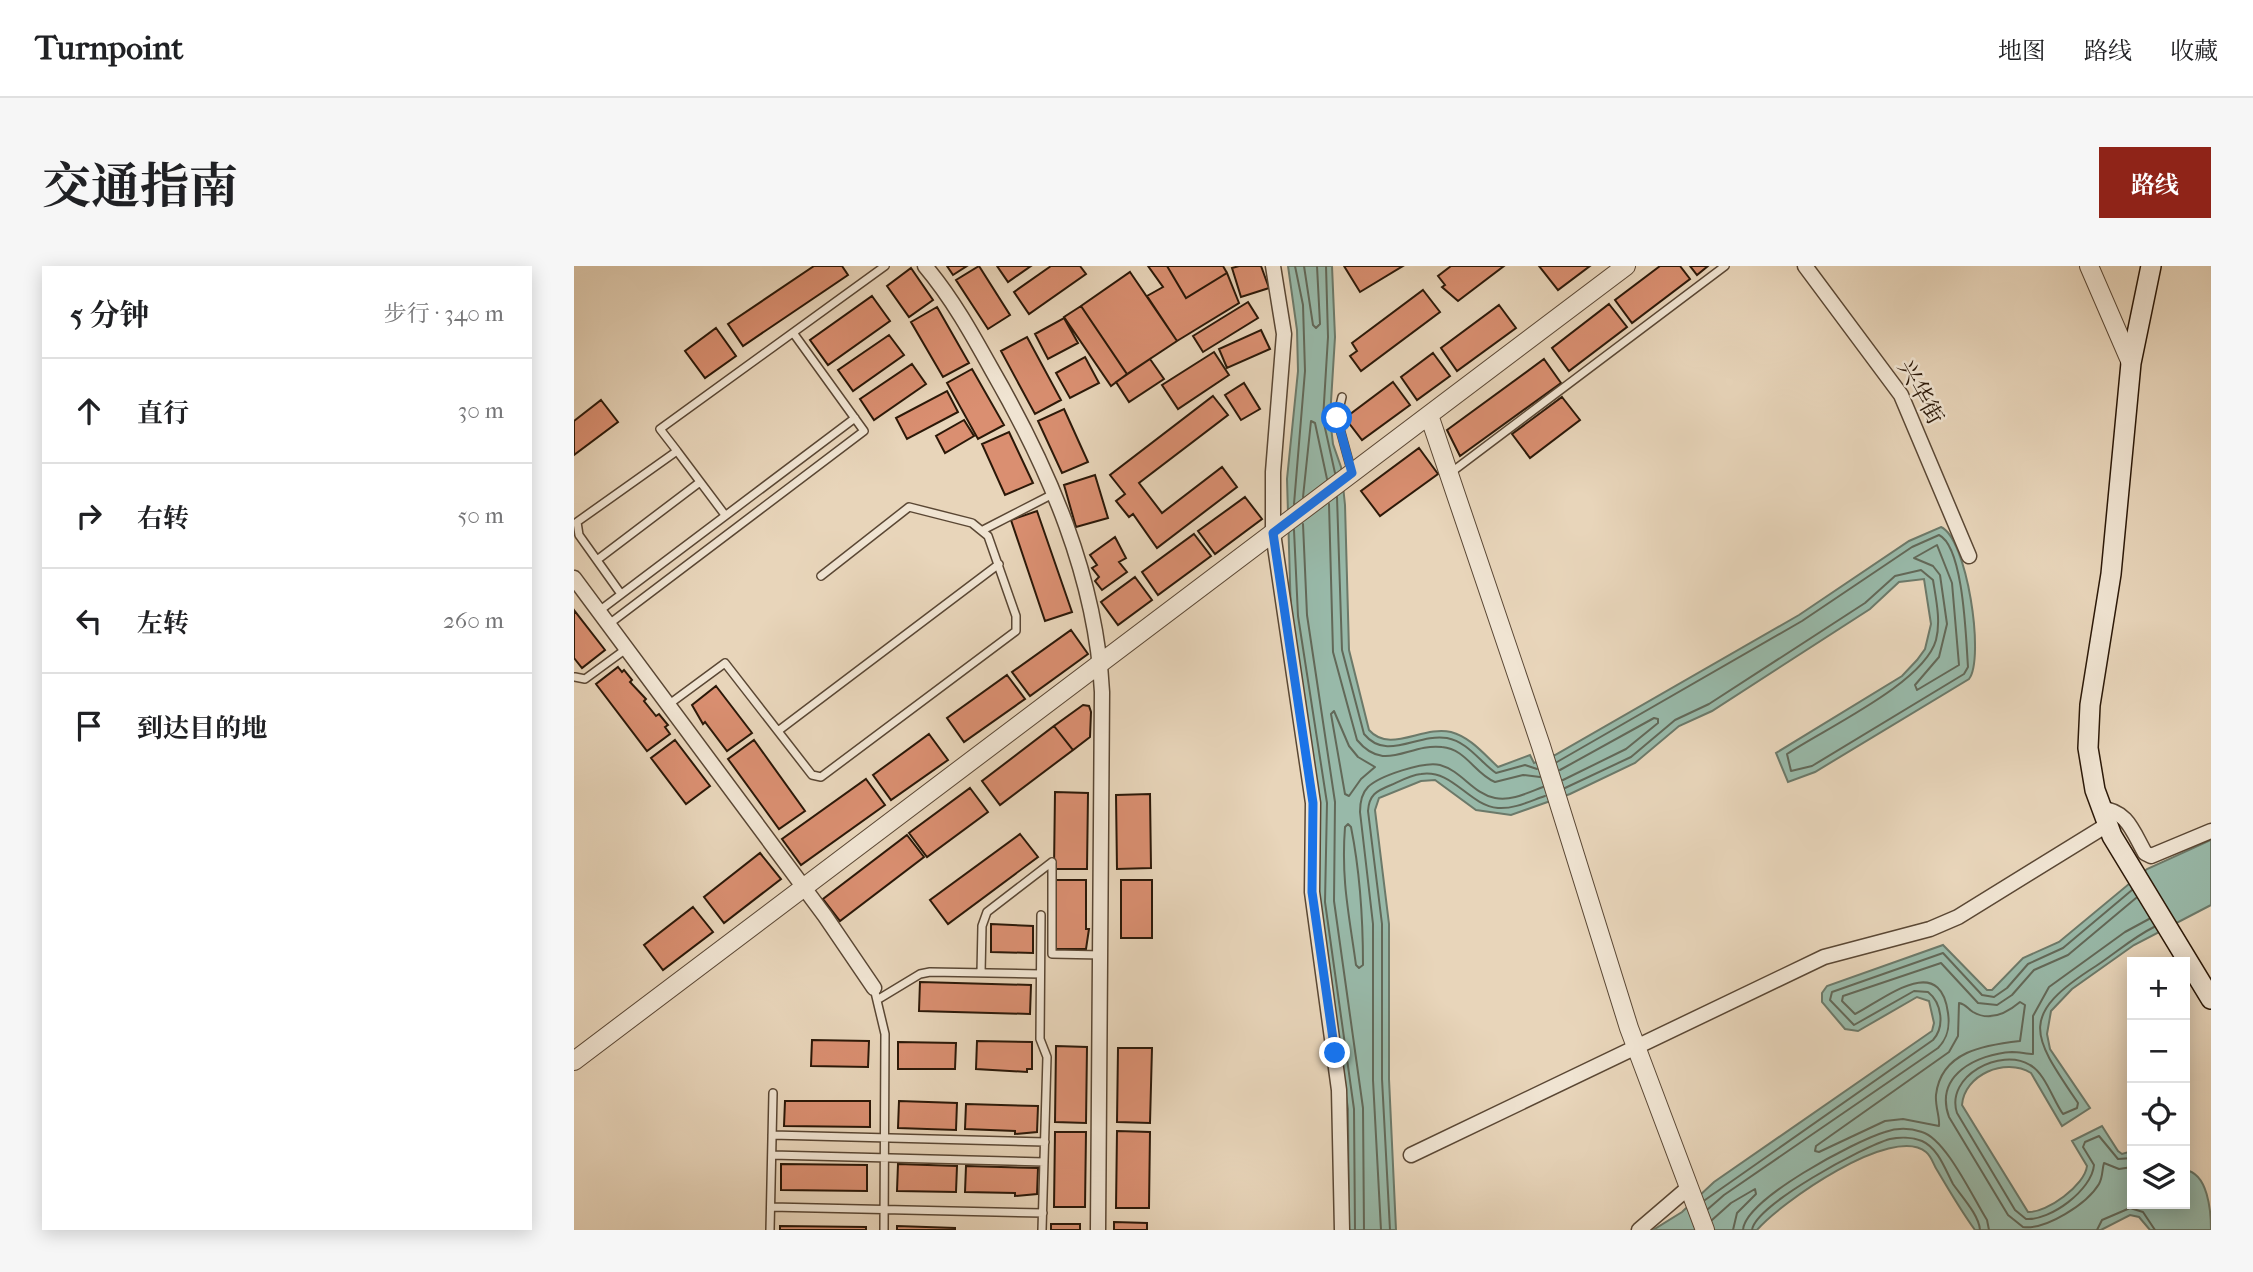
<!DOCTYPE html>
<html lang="zh">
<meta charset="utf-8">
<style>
body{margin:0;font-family:"IM FELL French Canon","Noto Serif SC",serif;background:#f6f6f6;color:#202124}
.controls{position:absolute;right:21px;bottom:21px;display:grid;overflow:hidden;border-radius:0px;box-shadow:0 4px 18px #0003}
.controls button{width:63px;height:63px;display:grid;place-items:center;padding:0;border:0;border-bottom:2px solid #e0e0e0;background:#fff;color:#202124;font:35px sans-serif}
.stop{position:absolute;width:21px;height:21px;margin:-16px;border:5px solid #1a73e8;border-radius:50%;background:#fff}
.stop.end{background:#1a73e8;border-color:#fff;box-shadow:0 2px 7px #0008}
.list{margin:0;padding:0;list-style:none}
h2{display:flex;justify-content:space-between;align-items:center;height:91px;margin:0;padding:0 28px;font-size:30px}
h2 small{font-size:23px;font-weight:400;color:#757577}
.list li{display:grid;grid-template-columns:46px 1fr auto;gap:21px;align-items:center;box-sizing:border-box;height:105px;padding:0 28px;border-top:2px solid #e0e0e0}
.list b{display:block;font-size:26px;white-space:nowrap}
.list em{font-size:23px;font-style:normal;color:#757577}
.icon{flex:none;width:38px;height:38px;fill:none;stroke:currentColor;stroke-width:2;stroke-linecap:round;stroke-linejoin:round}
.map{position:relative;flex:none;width:1637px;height:964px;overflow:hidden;border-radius:0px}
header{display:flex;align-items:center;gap:42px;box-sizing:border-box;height:98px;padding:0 35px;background:#fff;border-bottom:2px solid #e0e0e0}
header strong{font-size:33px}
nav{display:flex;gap:38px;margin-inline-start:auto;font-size:24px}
.intro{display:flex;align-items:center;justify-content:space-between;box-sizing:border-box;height:168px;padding:0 42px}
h1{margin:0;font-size:49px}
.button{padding:18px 32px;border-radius:0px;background:#8f2418;color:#fff;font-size:24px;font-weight:700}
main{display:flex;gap:42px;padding:0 42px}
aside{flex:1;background:#fff;border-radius:0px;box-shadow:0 4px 18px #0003}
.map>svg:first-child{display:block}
</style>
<header>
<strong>Turnpoint</strong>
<nav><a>地图</a><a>路线</a><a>收藏</a></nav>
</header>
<div class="intro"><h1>交通指南</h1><a class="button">路线</a></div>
<main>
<aside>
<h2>5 分钟<small>步行 · 340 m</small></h2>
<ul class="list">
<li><svg class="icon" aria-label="ahead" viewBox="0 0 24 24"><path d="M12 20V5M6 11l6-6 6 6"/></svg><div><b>直行</b></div><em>30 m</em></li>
<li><svg class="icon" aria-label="right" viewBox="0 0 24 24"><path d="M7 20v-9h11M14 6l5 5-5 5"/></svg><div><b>右转</b></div><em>50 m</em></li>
<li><svg class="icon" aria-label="left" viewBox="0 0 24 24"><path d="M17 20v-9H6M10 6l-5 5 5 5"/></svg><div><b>左转</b></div><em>260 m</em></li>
<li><svg class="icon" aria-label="arrive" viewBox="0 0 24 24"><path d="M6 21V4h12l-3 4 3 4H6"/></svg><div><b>到达目的地</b></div></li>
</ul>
</aside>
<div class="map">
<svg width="1637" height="964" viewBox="0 0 1637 964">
<rect width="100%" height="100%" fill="#e8d5ba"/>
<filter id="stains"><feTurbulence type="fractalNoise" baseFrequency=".00286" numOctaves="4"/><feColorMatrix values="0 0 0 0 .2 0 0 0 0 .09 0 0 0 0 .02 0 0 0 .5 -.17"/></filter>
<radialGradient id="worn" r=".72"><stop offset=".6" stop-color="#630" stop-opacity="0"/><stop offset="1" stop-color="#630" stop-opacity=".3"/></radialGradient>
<path fill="#98b9a9" stroke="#6c7969" stroke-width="2" d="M714,0H758L761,71L756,152L759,178L767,201L771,239L775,384L795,464C816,488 849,459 877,466C896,471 910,488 924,501L956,489L960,497L981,489L1225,349L1335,275L1367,261C1393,272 1411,392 1395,413L1241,506L1214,516L1202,487L1328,410L1343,394L1351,383L1357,358L1350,313L1325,316L1296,343L1138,445L1105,460L1061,497L996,528L937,549L902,544L861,514L847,515L805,532L801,544L815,658V813L822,964H775L774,843L746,651L717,350L713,213L724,105L723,64Z
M1637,574V639L1560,679L1498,723L1477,745L1473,768L1476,783L1516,842L1488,860L1457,807C1431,791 1390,809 1388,839L1454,946C1473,947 1511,919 1513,900L1498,875L1528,860L1544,885L1548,888L1558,885V938H1611V904C1634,907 1637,945 1637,964H1576L1565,951L1556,949L1527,964H1401C1387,945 1375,924 1363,904C1359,898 1358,891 1352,886C1318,858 1206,937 1183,964H1079L1108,946L1140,916L1358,765L1360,757L1355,735L1343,731L1284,765L1271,763L1248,736V727L1253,720L1369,679L1413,724H1418L1449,692L1485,676L1573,603Z"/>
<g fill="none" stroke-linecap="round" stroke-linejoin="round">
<path stroke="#626858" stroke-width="2" d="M730,0L739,59L742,62L746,58L743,0
M752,0L754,71L749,153L761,207
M729,231L737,155L741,157L753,213
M763,231L768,384L790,468C813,496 843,467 873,472C894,476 906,496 922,507L951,499L963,503
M720,238L731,105L729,39L721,0
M755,238L759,386L783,474C811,508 834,477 868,481C892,483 901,508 921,516L949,509L966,511
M729,258L733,349L761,536L760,635L789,842L790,964
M720,264L724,350L753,537L751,636L780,843L781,964
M1363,279L1378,317L1385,399L1343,424L1341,419L1365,391L1373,358L1366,309L1359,300L1340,292Z
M760,445L775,480L784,491L801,501L787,513L775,530L771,528L757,448Z
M983,496L1228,355L1338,281L1365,269C1390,281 1392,375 1394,401L1390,408L1238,500L1217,505L1213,488C1252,462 1350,417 1362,374C1367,355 1362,333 1359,314L1347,304L1321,310L1291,337L1135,438L1101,454L1057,491L991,522
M986,504L1080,452L1084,453V457L1052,483L989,514
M774,558L777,561C786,606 789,653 789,699L785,702L782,699C775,648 767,614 771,561Z
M1446,736L1451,739L1446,775C1411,779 1367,785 1362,829C1361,840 1366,851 1365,860L1329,853L1311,855L1245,886L1241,885L1242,880L1375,786L1384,770L1385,737C1392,738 1393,742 1399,746C1416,756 1433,747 1446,736Z
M1558,892L1544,893L1525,870L1511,876L1509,881L1520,899C1518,924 1476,955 1452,953L1441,944L1383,847C1371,810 1427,781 1456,799C1471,807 1479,834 1489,848L1503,842L1504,837C1458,769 1443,750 1522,700C1542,687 1558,672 1580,661
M1558,901L1545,903L1530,897C1528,903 1529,911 1525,918C1513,938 1472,964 1449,961L1434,949L1375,851C1360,809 1403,788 1438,786C1445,786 1453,788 1459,788V750L1475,721L1551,666L1575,653
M1131,934L1359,774C1371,761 1368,737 1354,726L1340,725L1280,759L1256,734L1258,726L1369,687L1408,729L1420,731L1433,722L1454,698L1489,682L1558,624
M1134,943L1150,929L1364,782C1374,772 1376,761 1374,747C1366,685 1309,734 1281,748L1268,735L1269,730L1367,697L1404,737L1423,739L1438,729L1460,704L1494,689L1562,632
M1138,954L1157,937L1181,923L1182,928L1163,947L1159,964
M807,964L799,814V658L786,546C786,537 787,528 794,521C805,510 850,495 866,499C888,505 899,528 921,532C938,535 953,527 969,521
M816,964L808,813V658L794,545C795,529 802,525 817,519C826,515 837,509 847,508C879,503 894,539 924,542C941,543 956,535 971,530
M1169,964C1171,933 1281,875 1311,866C1322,862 1336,862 1348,866C1372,873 1399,932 1413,954L1415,964
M1178,964C1181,939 1290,880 1316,873C1325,871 1338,871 1348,875C1364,882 1371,903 1379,918C1388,931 1405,949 1406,964
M1523,964L1528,954L1556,942L1569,946L1581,964"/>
</g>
<path fill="#da8f71" stroke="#2b1808" stroke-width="2" d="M240,0H268L274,9L169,80L154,58Z
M373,0H393L379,9Z
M405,0L436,49L414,63L382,14Z
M423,0H457L434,16Z
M477,0H506L512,8L455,48L440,26Z
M574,0H593L612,32L653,7L665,37L603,75L573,30L589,21Z
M593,0H649L653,7L612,32Z
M665,0H687L695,22L667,31L658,2Z
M770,0H829L786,26Z
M877,0H930L884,35L868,21L871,19L864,10Z
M965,0H1016L984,24Z
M1086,0H1106L1116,13L1058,57L1041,34Z
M1116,0H1134L1123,9Z
M337,2L359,34L335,51L313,20Z
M556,6L603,75L553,108L507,40Z
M849,24L866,46L787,105L776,90L783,85L778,77Z
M298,30L316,55L254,99L236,74Z
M674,36L684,52L629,86L619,70Z
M1035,38L1053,61L995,105L978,82Z
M925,39L942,62L883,105L867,82Z
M507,40L553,108L537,120L490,51Z
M363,41L395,97L369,111L337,56Z
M490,52L504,77L474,93L461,68Z
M142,62L162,90L131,112L111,85Z
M687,64L696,83L653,102L645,83Z
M315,69L330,89L279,125L264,104Z
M453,71L487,134L461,148L427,85Z
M640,86L655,109L604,143L588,119Z
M859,87L876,110L843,134L827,111Z
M511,91L525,117L496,132L482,107Z
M576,93L590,113L555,136L542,116Z
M970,93L987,117L886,190L873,164Z
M338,98L352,118L300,154L286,133Z
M398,103L430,159L404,173L373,117Z
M819,116L836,139L788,174L771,152Z
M670,117L686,143L667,154L651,129Z
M373,125L384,146L333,173L322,152Z
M639,130L654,149L565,217L588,247L648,201L663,221L583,282L559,248L555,251L542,235L551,228L536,209Z
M988,131L1006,154L956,192L938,168Z
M27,134L44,156L0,189V155Z
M490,143L514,196L488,207L464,155Z
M390,154L400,170L371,187L362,170Z
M435,166L459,217L431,229L408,178Z
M845,182L864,208L806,250L787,225Z
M521,209L534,252L502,261L490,219Z
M671,231L688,253L641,288L624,265Z
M463,245L498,346L471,355L437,254Z
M620,268L637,290L584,329L568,306Z
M541,271L552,292L545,296L553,306L528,324L521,315L525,311L518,302L523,299L516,289Z
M561,311L578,334L544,359L527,336Z
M0,344L31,384L8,402L0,392Z
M497,364L514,388L456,430L438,406Z
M44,401L48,406L50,404L58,414L56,416L72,433L70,435L82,450L85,448L94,459L91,461L96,468L73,485L22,418Z
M433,409L451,433L390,476L373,452Z
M142,420L178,467L153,485L131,456L129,458L118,439Z
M509,439L515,440L517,446L516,471L499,484L480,460Z
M480,460L499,484L426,539L408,515Z
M355,468L374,494L317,534L299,509Z
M101,474L136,520L112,538L77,492Z
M180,474L231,545L205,563L154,493Z
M292,513L311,539L227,599L208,573Z
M396,522L414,546L353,591L335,567Z
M481,526L514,527L513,603H480Z
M576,528L577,602L543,603L542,529Z
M446,568L464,591L374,658L356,634Z
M333,569L350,591L266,655L249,633Z
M186,587L207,613L150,657L130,631Z
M481,614H512V663H515L512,683H481Z
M547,614H578V672H547Z
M119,641L139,666L89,704L70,679Z
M417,658L459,660V687L417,686Z
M346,716L457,719L456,748L345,745Z
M238,774L295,775L294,801L237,800Z
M403,775L458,776V803H453V806L402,803Z
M324,776L382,777L381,803H324Z
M482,780L513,781L512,857L481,856Z
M544,782H578L576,857L543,856Z
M211,835H296V861L210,860Z
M325,835L383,837L382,864L324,862Z
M392,838L464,840L463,866L441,868V865L391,863Z
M543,865L576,866L575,942H542Z
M481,866H512L511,941H480Z
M207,898L293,899V925L207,924Z
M324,898L383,900L382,926L323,925Z
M392,900L464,902L463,928L441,930V927L391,926Z
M540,956L573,957V964H540Z
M477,958H506V964H477Z
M206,960L292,961V964H206Z
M323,960L381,962V964H323Z"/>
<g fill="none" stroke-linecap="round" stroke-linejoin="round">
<defs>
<path id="service" d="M768,131L763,152L778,207
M103,185L151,249
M875,208L1151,0
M409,264L479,228
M23,294L126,216
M47,328L5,269L3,256L103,185L86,163L311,0
M25,345L281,152
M35,358L290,165L220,68
M1,411L11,413L52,383
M94,439L151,397L238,509L247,511L442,365V350L414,270L398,257L335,241L247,310
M204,465L425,298
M478,596V688L528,689
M467,649L466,773L473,791L468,964
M407,707L408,660L413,646L478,596
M300,722L311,768L310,964
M303,734L346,708L356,706L466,708
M198,869L471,876
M198,889L470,896
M197,941L469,947
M196,964L199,827"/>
<path id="minor" d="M351,0C378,32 398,68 418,104C475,203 522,311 528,426L524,964
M699,0L710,68L699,206V267L739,537L738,626L765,824L768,964
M1231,0L1327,129L1395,290
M0,312L251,650L300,722
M1527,543C1553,544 1559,566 1571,587L1577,590L1637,565
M837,889L1250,691L1356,663L1384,651L1533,559
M1065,964L1114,922"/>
<path id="tertiary" d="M1515,0L1557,97
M855,149L967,480L1055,762L1131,964
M0,795L1052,0"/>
<path id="secondary" d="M1577,0L1557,97L1537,308L1516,439L1514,482L1521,524L1538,570L1637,733"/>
</defs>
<use href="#service" stroke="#5a4734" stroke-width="10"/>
<use href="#minor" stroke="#5a4734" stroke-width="17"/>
<use href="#tertiary" stroke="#5a4734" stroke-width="20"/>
<use href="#secondary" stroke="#2b1808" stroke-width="22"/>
<use href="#service" stroke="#f0e4d2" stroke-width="7"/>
<use href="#minor" stroke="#f0e4d2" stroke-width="14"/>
<use href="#tertiary" stroke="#f0e4d2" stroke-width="18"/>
<use href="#secondary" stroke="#f0e4d2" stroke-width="19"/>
</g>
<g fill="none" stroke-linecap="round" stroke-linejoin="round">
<path stroke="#1a73e8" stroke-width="9" d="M761,787L738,626L739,537L699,267L778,207L763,152"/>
</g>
<g text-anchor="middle" stroke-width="5" stroke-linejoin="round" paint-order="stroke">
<g font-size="23" fill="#2b1808" stroke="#f0e4d2">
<text transform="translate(1347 126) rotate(61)" y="8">兴华街</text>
</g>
</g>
<rect width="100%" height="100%" filter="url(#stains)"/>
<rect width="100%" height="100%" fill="url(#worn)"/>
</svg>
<div class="controls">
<button>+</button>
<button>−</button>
<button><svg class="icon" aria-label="locate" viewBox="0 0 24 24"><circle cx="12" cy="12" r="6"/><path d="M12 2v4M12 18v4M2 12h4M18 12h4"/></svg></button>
<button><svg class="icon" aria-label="layers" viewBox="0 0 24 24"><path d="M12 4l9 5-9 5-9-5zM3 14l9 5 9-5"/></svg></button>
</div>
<div class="stop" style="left:763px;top:152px"></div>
<div class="stop end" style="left:761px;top:787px"></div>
</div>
</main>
